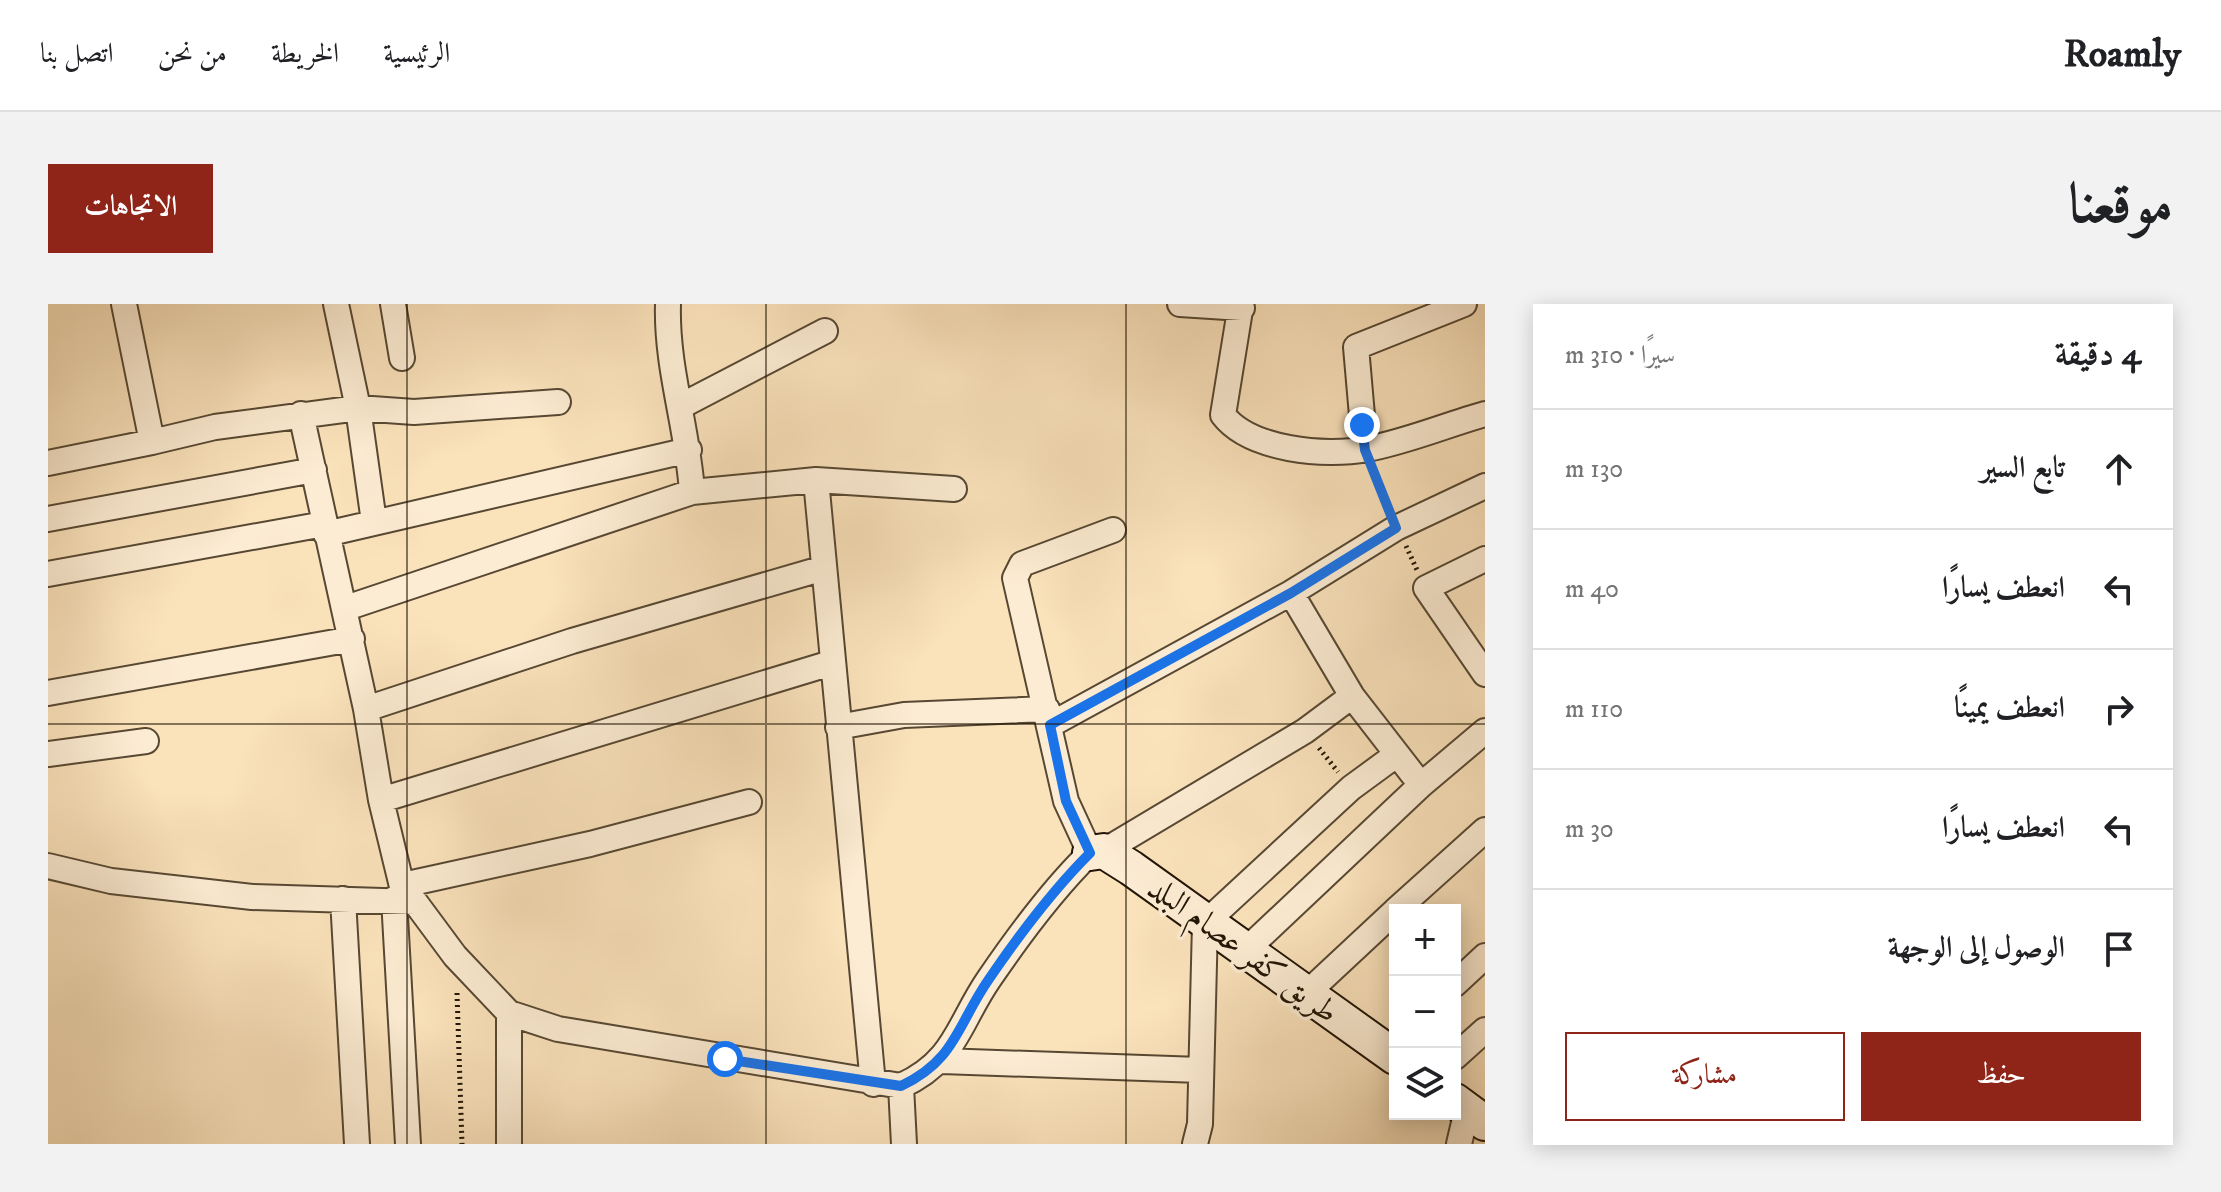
<!DOCTYPE html>
<html lang="ar">
<meta charset="utf-8">
<style>
body{margin:0;font-family:"IM FELL DW Pica",Amiri,serif;background:#f2f2f2;color:#202124;direction:rtl}
.controls{position:absolute;right:24px;bottom:24px;display:grid;overflow:hidden;border-radius:0px;box-shadow:0 4px 20px #0003}
.controls button{width:72px;height:72px;display:grid;place-items:center;padding:0;border:0;border-bottom:2px solid #e0e0e0;background:#fff;color:#202124;font:40px sans-serif}
.stop{position:absolute;width:24px;height:24px;margin:-18px;border:6px solid #1a73e8;border-radius:50%;background:#fff}
.stop.end{background:#1a73e8;border-color:#fff;box-shadow:0 2px 8px #0008}
.list{margin:0;padding:0;list-style:none}
h2{display:flex;justify-content:space-between;align-items:center;height:104px;margin:0;padding:0 32px;font-size:34px}
h2 small{font-size:26px;font-weight:400;color:#757577}
.list li{display:grid;grid-template-columns:52px 1fr auto;gap:24px;align-items:center;box-sizing:border-box;height:120px;padding:0 32px;border-top:2px solid #e0e0e0}
.list b{display:block;font-size:30px;white-space:nowrap}
.list em{font-size:26px;font-style:normal;color:#757577}
.actions{display:flex;gap:16px;padding:24px 32px}
.actions a{flex:1;padding:18px 0;border:2px solid #8f2418;border-radius:0px;text-align:center;font-size:28px;color:#8f2418}
.actions .main{background:#8f2418;color:#fff}
.icon{flex:none;width:44px;height:44px;fill:none;stroke:currentColor;stroke-width:2;stroke-linecap:round;stroke-linejoin:round}
.map{position:relative;flex:none;width:1437px;height:840px;overflow:hidden;direction:ltr;border-radius:0px}
header{display:flex;align-items:center;gap:48px;box-sizing:border-box;height:112px;padding:0 40px;background:#fff;border-bottom:2px solid #e0e0e0}
header strong{font-size:38px}
nav{display:flex;gap:44px;margin-inline-start:auto;font-size:28px}
.intro{display:flex;align-items:center;justify-content:space-between;box-sizing:border-box;height:192px;padding:0 48px}
h1{margin:0;font-size:56px}
.button{padding:20px 36px;border-radius:0px;background:#8f2418;color:#fff;font-size:28px;font-weight:700}
main{display:flex;gap:48px;padding:0 48px}
aside{flex:1;background:#fff;border-radius:0px;box-shadow:0 4px 20px #0003}
.map>svg:first-child{display:block}
</style>
<header>
<strong>Roamly</strong>
<nav><a>الرئيسية</a><a>الخريطة</a><a>من نحن</a><a>اتصل بنا</a></nav>
</header>
<div class="intro"><h1>موقعنا</h1><a class="button">الاتجاهات</a></div>
<main>
<aside>
<h2>4 دقيقة<small>سيرًا · 310 m</small></h2>
<ul class="list">
<li><svg class="icon" aria-label="ahead" viewBox="0 0 24 24"><path d="M12 20V5M6 11l6-6 6 6"/></svg><div><b>تابع السير</b></div><em>130 m</em></li>
<li><svg class="icon" aria-label="left" viewBox="0 0 24 24"><path d="M17 20v-9H6M10 6l-5 5 5 5"/></svg><div><b>انعطف يسارًا</b></div><em>40 m</em></li>
<li><svg class="icon" aria-label="right" viewBox="0 0 24 24"><path d="M7 20v-9h11M14 6l5 5-5 5"/></svg><div><b>انعطف يمينًا</b></div><em>110 m</em></li>
<li><svg class="icon" aria-label="left" viewBox="0 0 24 24"><path d="M17 20v-9H6M10 6l-5 5 5 5"/></svg><div><b>انعطف يسارًا</b></div><em>30 m</em></li>
<li><svg class="icon" aria-label="arrive" viewBox="0 0 24 24"><path d="M6 21V4h12l-3 4 3 4H6"/></svg><div><b>الوصول إلى الوجهة</b></div></li>
</ul>
<div class="actions"><a class="main">حفظ</a><a>مشاركة</a></div>
</aside>
<div class="map">
<svg width="1437" height="840" viewBox="0 0 1437 840">
<rect width="100%" height="100%" fill="#fae2bb"/>
<filter id="stains"><feTurbulence type="fractalNoise" baseFrequency=".0025" numOctaves="4"/><feColorMatrix values="0 0 0 0 .2 0 0 0 0 .09 0 0 0 0 .02 0 0 0 .5 -.17"/></filter>
<radialGradient id="worn" r=".72"><stop offset=".6" stop-color="#630" stop-opacity="0"/><stop offset="1" stop-color="#630" stop-opacity=".3"/></radialGradient>
<g fill="none" stroke-linecap="round" stroke-linejoin="round">
<defs>
<path id="street" d="M288,0L310,104L326,218
M345,0L354,54
M620,0C618,64 640,125 644,188
M1132,0L1194,4
M1193,0L1175,111C1202,146 1277,153 1319,145C1358,138 1398,121 1437,110
M633,102L777,27
M253,110L318,405
M104,138L167,123L310,104L366,108L510,98
M1317,146L1308,43L1416,0
M0,159L104,138L76,0
M768,176L825,780
M0,215L266,166
M278,230L641,146
M1437,255L1378,284L1437,370
M0,270L276,220
M1243,289L1304,392L1373,481
M298,304L644,188L768,176L906,185
M0,389L304,335
M1002,421L1243,289L1348,224L1437,182
M790,423L856,411L999,405
M0,450L98,437
M333,496L783,359
M1056,547L1257,427L1304,392
M0,562L63,577L204,593L367,598L407,652L461,709L510,725L853,782C908,757 910,720 941,675C971,631 1004,586 1042,549L1018,497L967,274L974,260L1065,226
M355,581L542,540L701,498
M295,595L309,840
M346,595L360,840
M357,595L333,496L318,405L524,337L776,264
M1348,606L1437,526
M1197,647L1373,481L1437,427
M1407,680L1437,652
M1258,690L1347,607
M461,709V840
M1407,753L1437,726
M894,757L1152,766
M853,782L856,840
M1147,840L1152,820L1157,619L1303,484L1348,451
M1411,840L1419,806"/>
<path id="secondary" d="M1042,549L1056,547L1083,564L1347,753
M1407,797L1437,819"/>
</defs>
<use href="#street" stroke="#574833" stroke-width="28"/>
<use href="#secondary" stroke="#211506" stroke-width="38"/>
<path stroke="#211506" stroke-width="5" stroke-dasharray="2 4" stroke-linecap="butt" d="M1325,165L1340,204
M1358,242L1369,266
M1271,444L1290,468
M409,689L414,840"/>
<use href="#street" stroke="#fcecd3" stroke-width="24"/>
<use href="#secondary" stroke="#fcecd3" stroke-width="34"/>
</g>
<g fill="none" stroke-linecap="round" stroke-linejoin="round">
<path stroke="#1a73e8" stroke-width="10" d="M677,755L853,782C908,756 909,721 941,675C971,631 1005,586 1042,549L1018,497L1002,421L1243,289L1348,224L1317,146L1314,121"/>
</g>
<path fill="none" stroke="#211506" stroke-width="2" stroke-opacity="0.55" d="M359,0V840M718,0V840M1078,0V840M0,420H1437"/>
<g text-anchor="middle" stroke-width="7" stroke-linejoin="round" paint-order="stroke">
<g font-size="32" fill="#211506" stroke="#fcecd3">
<text transform="translate(1196 645) rotate(36)" y="11">طريق كفر عصام البلد</text>
</g>
</g>
<rect width="100%" height="100%" filter="url(#stains)"/>
<rect width="100%" height="100%" fill="url(#worn)"/>
</svg>
<div class="controls">
<button>+</button>
<button>−</button>
<button><svg class="icon" aria-label="layers" viewBox="0 0 24 24"><path d="M12 4l9 5-9 5-9-5zM3 14l9 5 9-5"/></svg></button>
</div>
<div class="stop" style="left:677px;top:755px"></div>
<div class="stop end" style="left:1314px;top:121px"></div>
</div>
</main>
